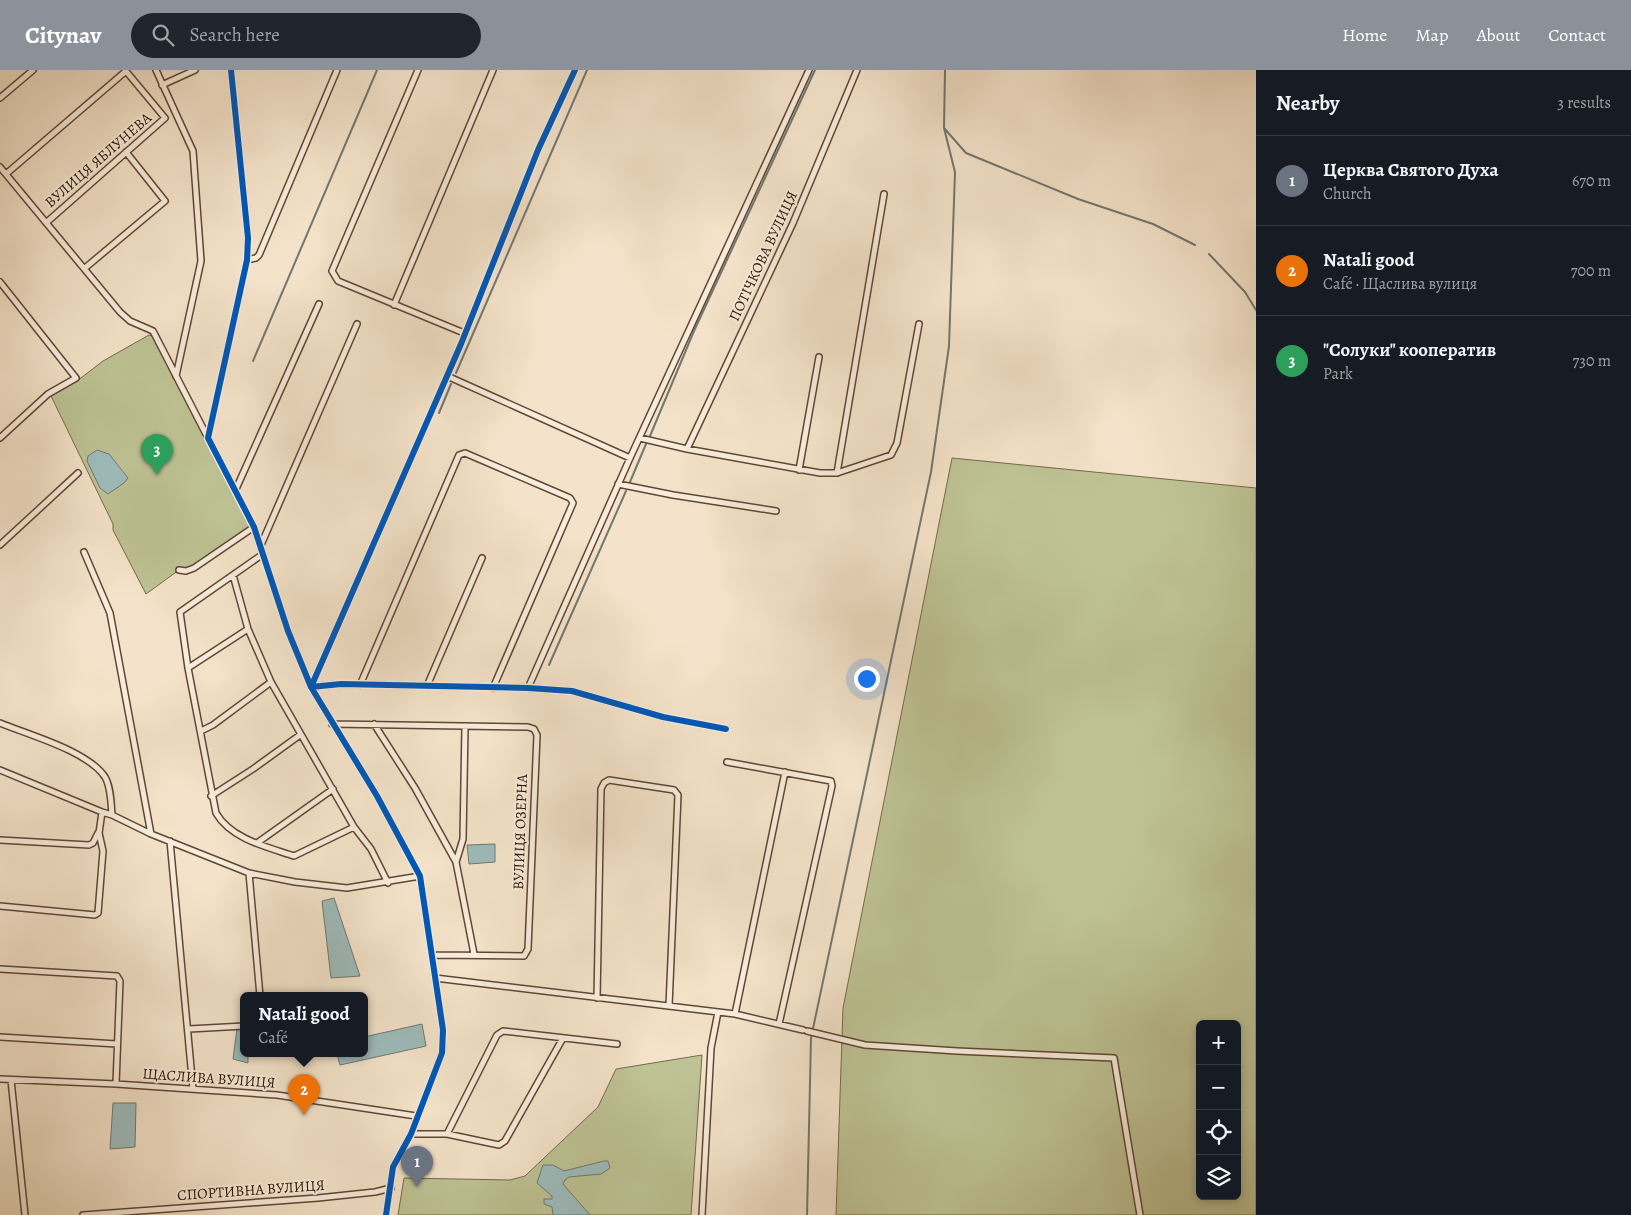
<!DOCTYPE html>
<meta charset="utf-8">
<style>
body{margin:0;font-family:Alegreya,serif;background:#20242c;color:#f1f3f6}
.controls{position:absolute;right:15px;bottom:15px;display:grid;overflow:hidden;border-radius:8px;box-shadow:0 2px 8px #0003}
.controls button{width:45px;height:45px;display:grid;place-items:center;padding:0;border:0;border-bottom:1px solid #363941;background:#171b24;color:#f1f3f6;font:25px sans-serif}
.you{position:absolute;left:866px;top:608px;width:18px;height:18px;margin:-12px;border:4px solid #fff;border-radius:50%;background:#1a73e8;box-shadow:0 0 0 8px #1a73e833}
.badge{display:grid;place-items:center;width:32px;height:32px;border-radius:50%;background:#8c9099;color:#fff;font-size:16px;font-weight:700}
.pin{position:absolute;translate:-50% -41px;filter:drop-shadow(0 1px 2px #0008)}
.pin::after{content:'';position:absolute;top:26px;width:18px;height:15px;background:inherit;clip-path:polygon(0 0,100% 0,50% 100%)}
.popup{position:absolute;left:240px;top:922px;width:128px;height:65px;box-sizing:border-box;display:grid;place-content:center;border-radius:8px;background:#171b24;filter:drop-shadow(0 1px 4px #0005);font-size:16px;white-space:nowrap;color:#9ea1a6}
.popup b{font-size:19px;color:#f1f3f6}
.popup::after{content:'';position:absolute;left:50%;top:100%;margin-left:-10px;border:10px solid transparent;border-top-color:#171b24}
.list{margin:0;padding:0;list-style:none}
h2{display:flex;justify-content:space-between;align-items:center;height:65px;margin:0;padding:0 20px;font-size:21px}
h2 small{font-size:16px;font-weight:400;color:#9ea1a6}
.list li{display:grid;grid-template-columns:32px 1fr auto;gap:15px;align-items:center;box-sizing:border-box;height:90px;padding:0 20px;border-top:1px solid #363941}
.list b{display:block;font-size:19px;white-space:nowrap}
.list p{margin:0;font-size:16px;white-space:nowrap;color:#9ea1a6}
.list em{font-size:16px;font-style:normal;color:#9ea1a6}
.icon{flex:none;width:28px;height:28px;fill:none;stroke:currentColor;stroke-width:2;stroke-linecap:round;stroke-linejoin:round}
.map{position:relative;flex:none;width:1256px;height:1145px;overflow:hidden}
header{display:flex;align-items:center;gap:30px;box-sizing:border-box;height:70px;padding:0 25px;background:#8c9099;color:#fff}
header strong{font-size:24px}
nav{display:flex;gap:28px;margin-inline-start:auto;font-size:18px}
.search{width:350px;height:45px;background:#20242c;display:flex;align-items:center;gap:12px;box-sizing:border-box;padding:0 18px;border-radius:28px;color:#9ea1a6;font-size:19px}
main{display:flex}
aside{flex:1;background:#171b24}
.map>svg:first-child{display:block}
</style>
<header>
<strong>Citynav</strong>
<div class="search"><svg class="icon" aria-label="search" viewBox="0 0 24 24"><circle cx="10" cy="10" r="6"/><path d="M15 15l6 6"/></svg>Search here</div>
<nav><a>Home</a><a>Map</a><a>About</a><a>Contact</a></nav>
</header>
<main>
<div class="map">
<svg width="1256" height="1145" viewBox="0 0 1256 1145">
<rect width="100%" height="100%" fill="#f4e3ca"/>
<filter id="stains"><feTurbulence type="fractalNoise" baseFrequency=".004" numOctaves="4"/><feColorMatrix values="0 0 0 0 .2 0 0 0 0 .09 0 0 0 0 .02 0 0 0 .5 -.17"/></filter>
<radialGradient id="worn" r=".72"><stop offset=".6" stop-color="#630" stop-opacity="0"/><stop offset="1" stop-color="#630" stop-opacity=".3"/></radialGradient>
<path fill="#bec395" stroke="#766a4b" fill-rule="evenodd" d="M149,265L152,266L156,273L250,455L254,457L190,498L179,500L146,524L113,460V454L51,326L77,311L103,291Z
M952,388L1256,418V1145H836L843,938ZM1200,954H1237V1126H1200Z
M702,985L691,1145H398L404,1108L510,1110L525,1106L598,1037L616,999Z"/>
<path fill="#9ebdbd" stroke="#717872" d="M97,380L109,384L128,408L124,413L108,424L100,418L87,391L88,386Z
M495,774V792L469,794L467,775Z
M334,828L360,906L331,908L322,831Z
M422,954L426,976L340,995L337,984H364V967Z
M237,959H244V984H248V993L233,989Z
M113,1033H136L135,1077L110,1079Z
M604,1091H608L610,1098L601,1104L569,1107L565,1110L563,1114L590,1145H553L552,1137L544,1134V1129H552V1126L537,1113L543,1095H553L564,1101Z"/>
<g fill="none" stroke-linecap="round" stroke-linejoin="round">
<path stroke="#717872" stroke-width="2" d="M944,58L945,0
M1209,184L1245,222L1256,240
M253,291L377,0
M456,303L587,0
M439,343L451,314
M650,366L694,261L815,0
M630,412L646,374
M549,595L626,421
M807,1145L811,968L931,402L949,276L955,102L944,58L966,83L1078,129L1153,154L1195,175"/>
<defs>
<path id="street" d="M156,0L193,81L201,191L176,306
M231,0L248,168L247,190L208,368L254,457L288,561L311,617L377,726L420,806L443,960L442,983L411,1064L393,1097L386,1145
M418,0L332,201L338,211L464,263
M575,0L538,80L461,274L311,617L341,614L528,618L572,621L663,647L726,659
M162,15L195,0
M0,28L33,0
M0,97L120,242L130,251L153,261L208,368
M6,104L126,1
M47,152L165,48L125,0
M247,190L256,188L259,185L337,0
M85,198L165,131L126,82
M0,212L76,308L48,324L0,368
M394,235L493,0
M447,306L630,388
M640,368L687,379L820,403H837L891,385L897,373L919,254
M687,379L793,153L857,0
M799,400L819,287
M837,403L884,124
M618,414L673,425L776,441
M236,419L319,234
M0,475L78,403
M261,475L357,254
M84,482L110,543L151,764
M263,484L180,542L188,598L216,743C231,769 267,777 294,786L354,757
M179,500L186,501L194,498L254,457
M233,505L248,559L271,612L354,757L371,779L388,813
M188,598L248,559
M360,615L459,385L465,383L570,428L573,433L493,618
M427,616L482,488
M528,618L630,388L809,0
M0,653C29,665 88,681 105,707C111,717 111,734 112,745L151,764L249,803L295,812L347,818L420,806
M332,654L528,657L534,659L537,665L528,879L524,886L432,885
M374,654L415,718L456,792
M465,656L463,769L456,792L474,884
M201,661L213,655L271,612
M727,692L831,711L832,716L779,954
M0,700L102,742
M211,726L253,699L300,665
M0,770L89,775L93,773L98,763
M170,771L193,1019
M257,773L333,719
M249,803L260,926
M0,836L95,845L98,843L103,781L99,763L102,742L112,745
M0,899L117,906L120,911L116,1014
M435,908L735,944L803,960
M597,928L601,719L604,713L609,710L674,720L678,725L669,936
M735,944L785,702
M189,959L244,956
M807,961L865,975L957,981L1114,988L1140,1145
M0,967L117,974
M0,1009L116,1014L277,1025L416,1046
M11,1010L25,1145
M411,1064H447L499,1075L505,1071L563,968
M447,1064L497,965L503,961L617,974
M83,1145L318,1128L375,1122L391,1118
M702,1145L711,978L718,942"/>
</defs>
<use href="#street" stroke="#604633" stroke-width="8"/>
<use href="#street" stroke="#f8eddd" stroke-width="5"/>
<defs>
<path id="cycleway" d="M231,0L248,168L247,190L208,368L254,457L288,561L311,617L377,726L420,806L443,960L442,983L411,1064L393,1097L386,1145
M575,0L538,80L461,274L311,617L341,614L528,618L572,621L663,647L726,659"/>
</defs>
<use href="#cycleway" stroke="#f8eddd" stroke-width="9"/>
<use href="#cycleway" stroke="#0057b8" stroke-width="6"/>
</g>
<g text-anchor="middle" stroke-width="4" stroke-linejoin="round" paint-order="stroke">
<g font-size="15" fill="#2e1101" stroke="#f8eddd">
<text transform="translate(98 90) rotate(-41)" y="5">ВУЛИЦЯ ЯБЛУНЕВА</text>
<text transform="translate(763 186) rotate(-65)" y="5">ПОТІЧКОВА ВУЛИЦЯ</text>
<text transform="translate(520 762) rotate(-88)" y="5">ВУЛИЦЯ ОЗЕРНА</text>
<text transform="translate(209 1008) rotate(4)" y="5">ЩАСЛИВА ВУЛИЦЯ</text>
<text transform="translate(251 1120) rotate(-4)" y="5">СПОРТИВНА ВУЛИЦЯ</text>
</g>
</g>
<rect width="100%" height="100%" filter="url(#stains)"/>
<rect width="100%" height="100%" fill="url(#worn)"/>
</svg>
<div class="controls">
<button>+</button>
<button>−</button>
<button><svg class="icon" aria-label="locate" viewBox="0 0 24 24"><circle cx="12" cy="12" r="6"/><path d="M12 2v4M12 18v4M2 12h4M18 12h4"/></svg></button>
<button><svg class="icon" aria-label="layers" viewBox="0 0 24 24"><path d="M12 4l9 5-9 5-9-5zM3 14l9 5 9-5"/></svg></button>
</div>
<div class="you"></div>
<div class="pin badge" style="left:417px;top:1117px;background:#6b7280">1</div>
<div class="pin badge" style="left:304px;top:1045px;background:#e8710a">2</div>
<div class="popup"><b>Natali good</b>Café</div>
<div class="pin badge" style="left:157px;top:405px;background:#2e9e5b">3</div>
</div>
<aside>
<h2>Nearby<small>3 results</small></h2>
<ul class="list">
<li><span class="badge" style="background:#6b7280">1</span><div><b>Церква Святого Духа</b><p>Church</p></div><em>670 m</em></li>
<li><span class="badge" style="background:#e8710a">2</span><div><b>Natali good</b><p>Café · Щаслива вулиця</p></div><em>700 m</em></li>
<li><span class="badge" style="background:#2e9e5b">3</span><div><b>&quot;Солуки&quot; кооператив</b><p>Park</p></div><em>730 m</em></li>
</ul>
</aside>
</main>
